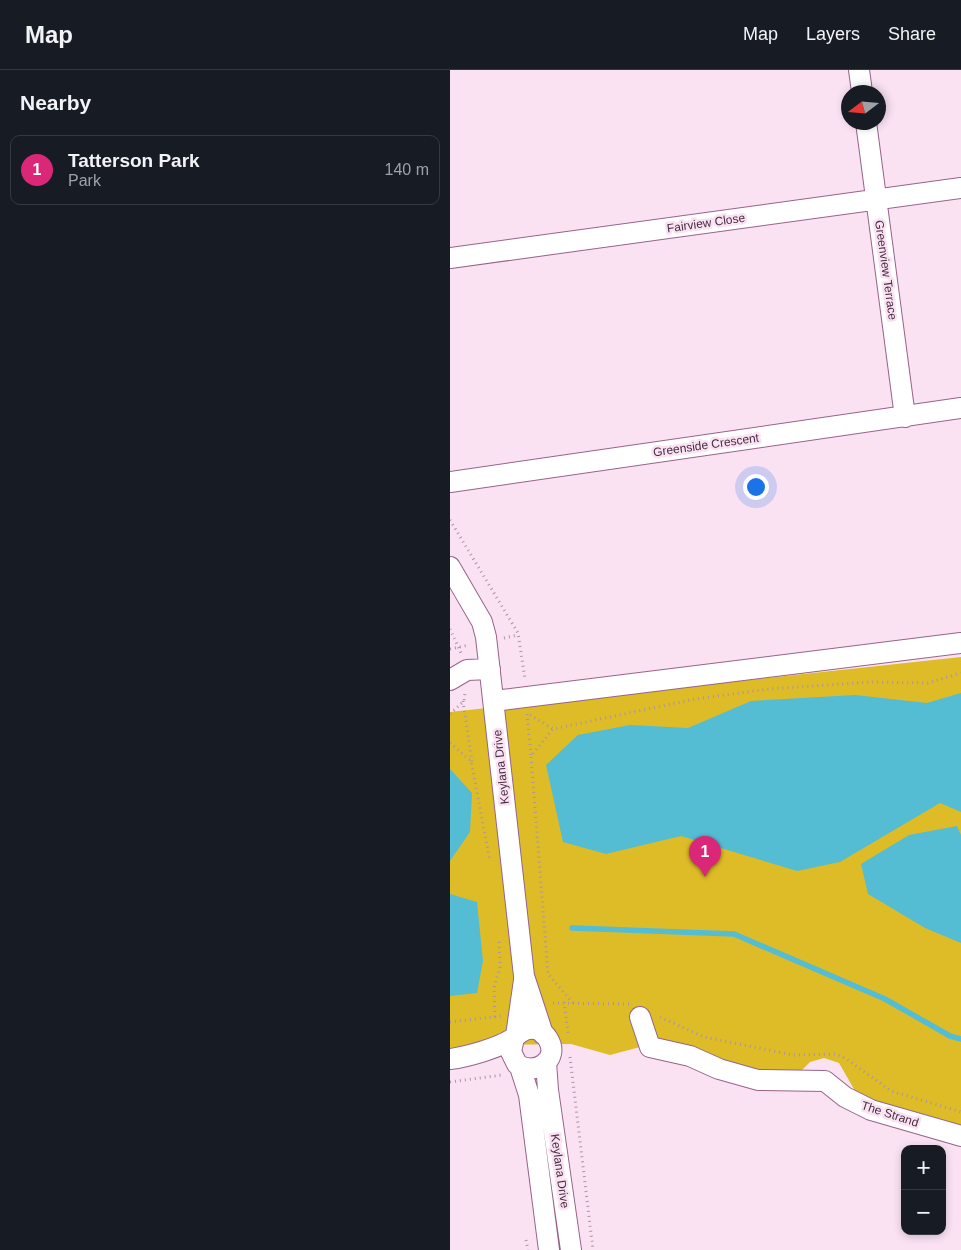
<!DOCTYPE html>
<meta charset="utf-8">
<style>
body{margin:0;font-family:Helvetica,sans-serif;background:#20242c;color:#f1f3f6}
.controls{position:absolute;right:15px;bottom:15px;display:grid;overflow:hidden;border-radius:10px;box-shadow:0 2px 8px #0003}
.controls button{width:45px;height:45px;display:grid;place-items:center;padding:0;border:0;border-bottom:1px solid #363941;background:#171b24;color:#f1f3f6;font:25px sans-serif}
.compass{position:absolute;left:391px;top:15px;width:45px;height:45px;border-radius:50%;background:#171b24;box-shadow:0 2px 8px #0003;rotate:254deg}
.you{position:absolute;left:305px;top:416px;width:18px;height:18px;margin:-12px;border:4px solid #fff;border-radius:50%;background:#1a73e8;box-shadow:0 0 0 8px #1a73e833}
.badge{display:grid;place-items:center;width:32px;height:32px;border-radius:50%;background:#db2777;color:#fff;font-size:16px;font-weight:700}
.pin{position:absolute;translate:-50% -41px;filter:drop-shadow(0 1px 2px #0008)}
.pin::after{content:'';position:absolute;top:26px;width:18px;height:15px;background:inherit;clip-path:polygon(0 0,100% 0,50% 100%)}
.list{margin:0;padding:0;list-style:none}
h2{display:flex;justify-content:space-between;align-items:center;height:65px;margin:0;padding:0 20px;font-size:21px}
h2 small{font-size:16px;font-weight:400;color:#9ea1a6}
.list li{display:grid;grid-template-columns:32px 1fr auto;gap:15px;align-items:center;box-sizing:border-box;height:70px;margin:0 10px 10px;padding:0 10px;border:1px solid #363941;border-radius:10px}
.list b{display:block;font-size:19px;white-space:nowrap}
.list p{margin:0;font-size:16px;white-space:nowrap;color:#9ea1a6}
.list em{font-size:16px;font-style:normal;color:#9ea1a6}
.map{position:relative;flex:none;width:511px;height:1180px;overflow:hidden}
header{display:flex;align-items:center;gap:30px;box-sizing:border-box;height:70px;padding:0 25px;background:#171b24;border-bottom:1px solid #363941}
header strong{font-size:24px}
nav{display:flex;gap:28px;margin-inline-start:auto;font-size:18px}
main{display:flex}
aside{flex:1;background:#171b24}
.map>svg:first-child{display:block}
</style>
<header>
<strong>Map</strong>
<nav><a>Map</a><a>Layers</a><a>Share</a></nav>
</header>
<main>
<aside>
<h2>Nearby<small></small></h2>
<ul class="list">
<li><span class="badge">1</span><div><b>Tatterson Park</b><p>Park</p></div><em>140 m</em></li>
</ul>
</aside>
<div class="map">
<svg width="511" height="1180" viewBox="0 0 511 1180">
<rect width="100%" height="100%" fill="#fae2f3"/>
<path fill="#debc27" d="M511,587V1057L408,1026L389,993L374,988L360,992L349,1003L323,1005L209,972L160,985L121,974L29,975L0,978V642Z"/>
<path fill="#54bcd3" d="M511,623V742L490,733L390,792L347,801L231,766L156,784L113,772L96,695L128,665L180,655L238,658L301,631L405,625L477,633Z
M0,699L22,723L20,762L0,791Z
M507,756L511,765V873L475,858L418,824L411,794L459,765Z
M0,824L27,832L33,891L27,923L0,926Z"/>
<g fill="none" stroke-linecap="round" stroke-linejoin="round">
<path stroke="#54bcd3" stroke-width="5.5" d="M122,858L284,864L435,929L500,966L511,969"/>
<defs>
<path id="minor" d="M409,0L412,22
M416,52L455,347
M0,188L511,118
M0,412L511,338
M0,497L32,552L36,567L74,906L93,964
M0,610L17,600L40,599
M44,631L511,573
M190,947L200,977L240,986L269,999L308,1010L375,1011L395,1027L421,1040L511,1066
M66,966L74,910
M0,989C17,987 48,978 62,969C68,965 71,960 79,959C87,958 94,962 98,969C111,990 84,1007 67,994L61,982L64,968
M96,992L98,1020L121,1180
M70,997L79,1025L99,1180"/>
</defs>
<use href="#minor" stroke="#97638b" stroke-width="22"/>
<path stroke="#ac94a6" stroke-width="3" stroke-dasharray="1 4" stroke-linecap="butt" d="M0,450L68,563L75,609
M0,559L11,583
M54,568L68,565
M0,579L19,575
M13,631L22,692
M0,644L14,631L15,623
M77,644L81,685
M80,645L103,659
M0,673L21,691L40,791
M114,932L118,963
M103,933L179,934
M123,933L98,904L81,686L103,659L245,629L319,619L421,612L478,613L511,603
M45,947L44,918L50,897L49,869
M210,947L254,967L343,985L386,984L395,988L441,1021L511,1042
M0,952L51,946
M120,987L143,1180
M0,1012L52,1005
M76,1170L78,1180"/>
<use href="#minor" stroke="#fff" stroke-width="20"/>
</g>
<g text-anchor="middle" stroke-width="5" stroke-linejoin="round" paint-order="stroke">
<g font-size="12" fill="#452e40" stroke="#fae2f3">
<text transform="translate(256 153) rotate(-8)" y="4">Fairview Close</text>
<text transform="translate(436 200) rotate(82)" y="4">Greenview Terrace</text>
<text transform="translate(256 375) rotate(-8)" y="4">Greenside Crescent</text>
<text transform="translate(51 697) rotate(-96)" y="4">Keylana Drive</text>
<text transform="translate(440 1044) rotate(18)" y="4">The Strand</text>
<text transform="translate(110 1101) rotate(82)" y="4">Keylana Drive</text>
</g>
</g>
</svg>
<div class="controls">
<button>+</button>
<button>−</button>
</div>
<svg class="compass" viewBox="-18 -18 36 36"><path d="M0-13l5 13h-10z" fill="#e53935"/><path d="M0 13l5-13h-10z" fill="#9ea1a6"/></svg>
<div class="you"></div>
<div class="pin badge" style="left:255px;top:807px">1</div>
</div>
</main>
